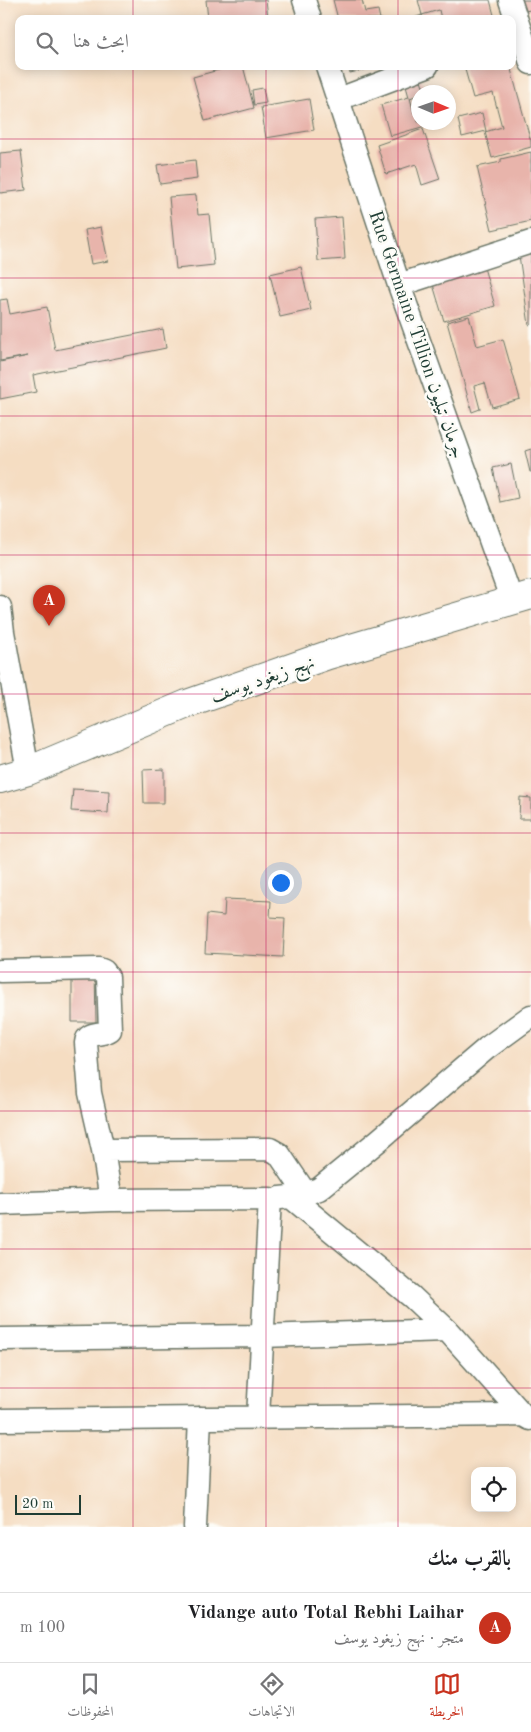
<!DOCTYPE html>
<html lang="ar">
<meta charset="utf-8">
<style>
body{margin:0;font-family:"Old Standard TT",Amiri,serif;background:#f6f6f6;color:#202124;direction:rtl}
.controls{position:absolute;right:15px;bottom:15px;display:grid;overflow:hidden;border-radius:10px;box-shadow:0 2px 12px #0003}
.controls button{width:45px;height:45px;display:grid;place-items:center;padding:0;border:0;border-bottom:1px solid #e0e0e0;background:#fff;color:#202124;font:25px sans-serif}
.compass{position:absolute;left:411px;top:85px;width:45px;height:45px;border-radius:50%;background:#fff;box-shadow:0 2px 12px #0003;rotate:92deg}
.scale{position:absolute;left:15px;bottom:12px;width:66px;box-sizing:border-box;padding-left:5px;border:2px solid #1f3d34;border-top:0;font-size:14px;line-height:18px;white-space:nowrap;color:#1f3d34;-webkit-text-stroke:4px #fdfcf7;paint-order:stroke}
.you{position:absolute;left:280px;top:882px;width:18px;height:18px;margin:-12px;border:4px solid #fff;border-radius:50%;background:#1a73e8;box-shadow:0 0 0 8px #1a73e833}
.badge{display:grid;place-items:center;width:32px;height:32px;border-radius:50%;background:#c8321e;color:#fff;font-size:16px;font-weight:700}
.pin{position:absolute;translate:-50% -41px;filter:drop-shadow(0 1px 2px #0008)}
.pin::after{content:'';position:absolute;top:26px;width:18px;height:15px;background:inherit;clip-path:polygon(0 0,100% 0,50% 100%)}
.list{margin:0;padding:0;list-style:none}
h2{display:flex;justify-content:space-between;align-items:center;height:65px;margin:0;padding:0 20px;font-size:21px}
h2 small{font-size:16px;font-weight:400;color:#757577}
.list li{display:grid;grid-template-columns:32px 1fr auto;gap:15px;align-items:center;box-sizing:border-box;height:70px;padding:0 20px;border-top:1px solid #e0e0e0}
.list b{display:block;font-size:19px;white-space:nowrap}
.list p{margin:0;font-size:16px;white-space:nowrap;color:#757577}
.list em{font-size:16px;font-style:normal;color:#757577}
.icon{flex:none;width:28px;height:28px;fill:none;stroke:currentColor;stroke-width:2;stroke-linecap:round;stroke-linejoin:round}
.map{position:relative;flex:none;width:531px;height:1527px;overflow:hidden;direction:ltr}
.search{position:absolute;background:#fff;box-shadow:0 2px 12px #0003;left:15px;right:15px;top:15px;height:55px;display:flex;align-items:center;gap:12px;box-sizing:border-box;padding:0 18px;border-radius:10px;color:#757577;font-size:19px}
.sheet{height:135px;background:#fff}
nav{display:flex;justify-content:space-around;align-items:center;box-sizing:border-box;height:70px;border-top:1px solid #e0e0e0;background:#fff;font-size:14px;color:#757577}
nav a{display:grid;justify-items:center;gap:2px}
nav .on{color:#c8321e}
.map>svg:first-child{display:block}
</style>
<div class="map">
<svg width="531" height="1527" viewBox="0 0 531 1527">
<rect width="100%" height="100%" fill="#fdfcf7"/>
<filter id="ink" filterUnits="userSpaceOnUse"><feTurbulence type="fractalNoise" baseFrequency=".02" numOctaves="2"/><feDisplacementMap in="SourceGraphic" scale="10" xChannelSelector="R" yChannelSelector="G"/><feConvolveMatrix kernelMatrix="1 2 1 2 8 2 1 2 1" color-interpolation-filters="sRGB"/></filter>
<filter id="wash" filterUnits="userSpaceOnUse"><feTurbulence type="fractalNoise" baseFrequency=".0096" numOctaves="4" result="noise"/><feDisplacementMap in="SourceGraphic" scale="20" xChannelSelector="R" yChannelSelector="G"/><feGaussianBlur stdDeviation="1.12" result="paint"/><feColorMatrix in="noise" values="0 0 0 0 0 0 0 0 0 0 0 0 0 0 0 0 0 1.4 0 .05"/><feComposite in="paint" operator="in"/></filter>
<g filter="url(#wash)">
<rect width="100%" height="100%" fill="#f5ddc2"/>
<g id="blocks">
<path fill="#e8b4ab" d="M206,0H266L268,17L250,19H208Z
M333,0H362L365,12L378,10L380,19H338Z
M418,0H490L495,19H465L464,16L454,19H441L439,10L422,15L423,19H411L422,15Z
M521,0H531V10L524,11Z
M233,66H243L254,108L205,121L193,77Z
M348,66H377V67L350,73Z
M464,66H510L531,142V147L492,158L485,132L502,127L493,93L473,98Z
M419,74L425,92H418V95L410,98L414,113L418,111V122L436,123L390,136L381,105L409,97L404,79Z
M263,88L266,103L254,105L252,90Z
M309,99L314,130L266,138L261,107Z
M482,113L486,131L462,137L458,119Z
M423,129L440,179L422,185L416,164L386,174L377,145Z
M21,151L26,190L0,193V153Z
M531,152V221L492,230L477,167L501,162V159Z
M195,160L197,179L160,184L157,165Z
M196,195L198,215L209,214L214,265L176,269L169,197Z
M342,217L345,259L318,261L315,219Z
M101,227L108,261L91,264L85,230Z
M531,254V324L529,325L519,255Z
M483,264L495,306L444,321L431,278Z
M301,267L311,310L280,317L270,274Z
M7,299L10,314L47,307L55,350L163,329L166,348L33,375L36,392L0,399V362L28,356L0,361V300Z
M469,316L477,346L503,339L520,399L492,407L485,383L474,386L480,409L472,412L447,322Z
M531,449V472H530L525,451Z
M511,464L518,498L500,502L493,468Z
M164,769V803H144L143,770Z
M73,789L109,791L108,813L71,811Z
M520,797L531,798V819H519Z
M225,899L271,901L270,917L285,918L283,957L205,953L207,914L224,916Z
M72,973H95L96,1022H72Z"/>
</g>
</g>
<g filter="url(#ink)">
<use href="#blocks" fill-opacity="0" stroke="#6a7566" stroke-width="1"/>
<g fill="none" stroke-linecap="round" stroke-linejoin="round">
<defs>
<path id="street" d="M304,0L310,19
M510,0L531,63
M327,66L399,285L512,601
M339,99L427,66
M399,285L531,242
M0,607L3,632
M0,632H3L28,771
M0,971L99,969L104,971L108,977L110,1030C102,1036 87,1031 86,1043L90,1093L103,1150L111,1200
M103,1150L270,1149L279,1154L306,1194
M280,1198L299,1196L319,1189L379,1140L487,1048L531,1016
M292,1198L412,1297L447,1330L523,1415L530,1419
M0,1204L111,1200L270,1199L258,1417
M0,1339L262,1336L447,1330
M0,1420L523,1415
M195,1527L200,1418"/>
<path id="primary" d="M0,779L28,771L187,704L328,655L531,595"/>
</defs>
<use href="#street" stroke="#6a7566" stroke-width="25"/>
<use href="#primary" stroke="#6a7566" stroke-width="30"/>
<use href="#street" stroke="#fff" stroke-width="22"/>
<use href="#primary" stroke="#fff" stroke-width="28"/>
</g>
</g>
<path fill="none" stroke="#c2185b" stroke-width="1" stroke-opacity="0.55" d="M133,0V19M266,0V19M398,0V19M133,66V1527M266,66V1527M398,66V1527M0,139H531M0,278H531M0,416H531M0,555H531M0,694H531M0,833H531M0,972H531M0,1111H531M0,1249H531M0,1388H531"/>
<g text-anchor="middle" stroke-width="5" stroke-linejoin="round" paint-order="stroke">
<g font-size="19" fill="#1f3d34" stroke="#fdfcf7">
<text transform="translate(418 334) rotate(71)" y="7">Rue Germaine Tillion جرمان تيليون</text>
<text transform="translate(262 678) rotate(-19)" y="7">نهج زيغود يوسف</text>
</g>
</g>
</svg>
<div class="controls">
<button><svg class="icon" aria-label="locate" viewBox="0 0 24 24"><circle cx="12" cy="12" r="6"/><path d="M12 2v4M12 18v4M2 12h4M18 12h4"/></svg></button>
</div>
<svg class="compass" viewBox="-18 -18 36 36"><path d="M0-13l5 13h-10z" fill="#e53935"/><path d="M0 13l5-13h-10z" fill="#757577"/></svg>
<div class="scale">20 m</div>
<div class="you"></div>
<div class="pin badge" style="left:49px;top:626px">A</div>
<div class="search"><svg class="icon" aria-label="search" viewBox="0 0 24 24"><circle cx="10" cy="10" r="6"/><path d="M15 15l6 6"/></svg>ابحث هنا</div>
</div>
<section class="sheet">
<h2>بالقرب منك<small></small></h2>
<ul class="list">
<li><span class="badge">A</span><div><b>Vidange auto Total Rebhi Laihar</b><p>متجر · نهج زيغود يوسف</p></div><em>100 m</em></li>
</ul>
</section>
<nav>
<a class="on"><svg class="icon" aria-label="map" viewBox="0 0 24 24"><path d="M3 6l6-2 6 2 6-2v14l-6 2-6-2-6 2zM9 4v14M15 6v14"/></svg>الخريطة</a>
<a><svg class="icon" aria-label="directions" viewBox="0 0 24 24"><path d="M12 3l9 9-9 9-9-9zM9 14v-3h6M13 9l2 2-2 2"/></svg>الاتجاهات</a>
<a><svg class="icon" aria-label="saved" viewBox="0 0 24 24"><path d="M7 4h10v16l-5-4-5 4z"/></svg>المحفوظات</a>
</nav>
